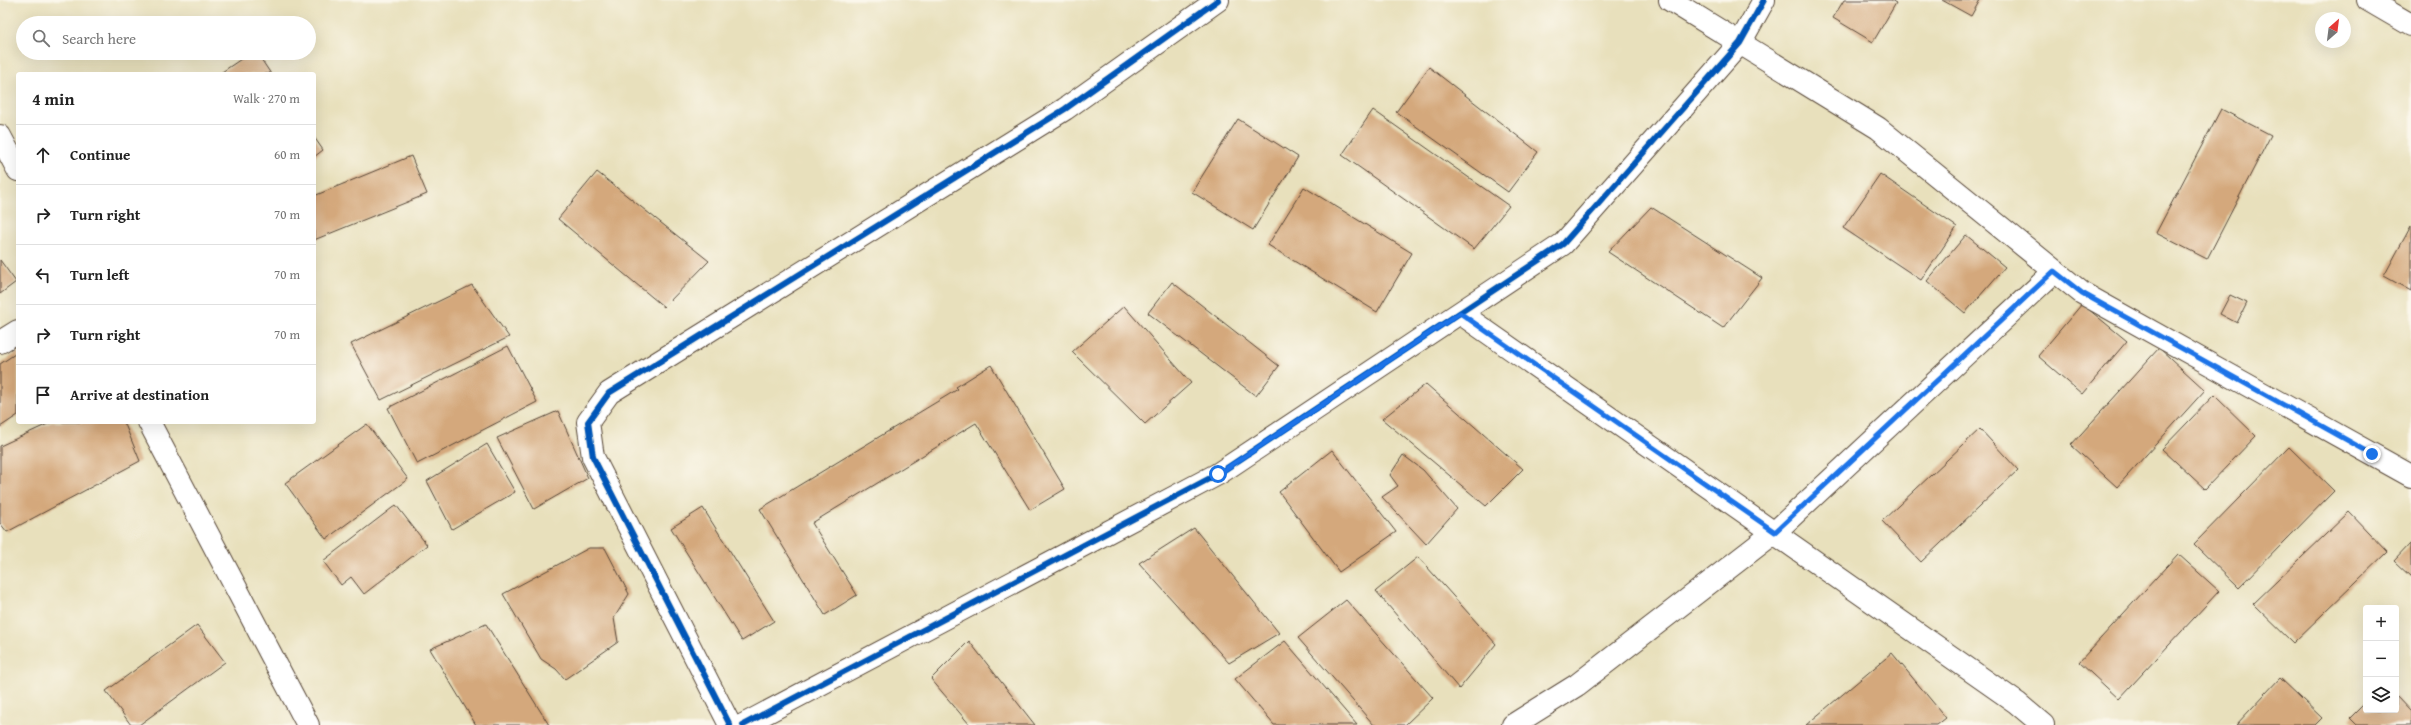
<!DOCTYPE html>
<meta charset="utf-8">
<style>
body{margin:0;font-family:"Gentium Book Plus",serif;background:#f2f2f2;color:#222}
.controls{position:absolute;right:12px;bottom:12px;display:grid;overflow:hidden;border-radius:4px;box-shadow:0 4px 16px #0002}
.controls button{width:36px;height:36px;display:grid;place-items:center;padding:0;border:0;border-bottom:1px solid #e0e0e0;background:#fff;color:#222;font:20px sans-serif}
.compass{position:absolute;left:2315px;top:12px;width:36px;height:36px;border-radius:50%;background:#fff;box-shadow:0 4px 16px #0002;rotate:28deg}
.stop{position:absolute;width:12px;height:12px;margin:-9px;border:3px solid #1a73e8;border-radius:50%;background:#fff}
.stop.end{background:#1a73e8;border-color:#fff;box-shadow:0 1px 4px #0008}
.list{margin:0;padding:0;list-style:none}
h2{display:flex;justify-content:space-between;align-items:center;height:52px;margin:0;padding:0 16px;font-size:17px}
h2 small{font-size:13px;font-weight:400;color:#767676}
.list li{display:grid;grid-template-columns:26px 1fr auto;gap:12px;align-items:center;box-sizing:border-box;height:60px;padding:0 16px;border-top:1px solid #e0e0e0}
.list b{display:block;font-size:15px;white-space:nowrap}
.list em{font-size:13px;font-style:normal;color:#767676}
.icon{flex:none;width:22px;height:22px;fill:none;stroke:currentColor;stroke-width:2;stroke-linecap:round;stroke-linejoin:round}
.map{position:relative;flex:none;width:2411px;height:725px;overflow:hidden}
.search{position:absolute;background:#fff;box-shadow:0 4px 16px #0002;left:16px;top:16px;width:300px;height:44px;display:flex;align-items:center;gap:10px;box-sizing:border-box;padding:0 14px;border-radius:22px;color:#767676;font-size:15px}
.panel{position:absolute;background:#fff;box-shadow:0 4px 16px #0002;left:16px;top:72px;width:300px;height:352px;border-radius:4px}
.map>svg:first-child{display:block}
</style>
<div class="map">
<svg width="2411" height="725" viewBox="0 0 2411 725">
<rect width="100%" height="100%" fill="#fbf7ec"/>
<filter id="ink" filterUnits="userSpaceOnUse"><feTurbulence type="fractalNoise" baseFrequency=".025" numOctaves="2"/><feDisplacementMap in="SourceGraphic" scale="8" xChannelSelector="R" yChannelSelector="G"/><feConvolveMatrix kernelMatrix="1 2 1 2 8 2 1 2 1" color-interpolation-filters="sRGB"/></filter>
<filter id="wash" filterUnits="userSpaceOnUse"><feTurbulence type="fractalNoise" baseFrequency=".012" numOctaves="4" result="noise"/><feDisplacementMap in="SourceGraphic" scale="16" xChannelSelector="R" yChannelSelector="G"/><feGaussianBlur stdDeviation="0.9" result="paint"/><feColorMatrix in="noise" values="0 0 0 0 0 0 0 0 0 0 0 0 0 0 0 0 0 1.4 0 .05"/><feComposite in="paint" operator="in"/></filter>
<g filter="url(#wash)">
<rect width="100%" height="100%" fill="#e8e0bc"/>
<g id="blocks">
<path fill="#d4a87c" d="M1844,0H1891L1896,3L1873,42L1833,18Z
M1942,0H1980L1971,16Z
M250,53H257L271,74H219Z
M1429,67L1538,152L1508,192L1396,112Z
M2221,109L2271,135L2207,259L2156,233Z
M1373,110L1509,206L1474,249L1342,155Z
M1238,119L1298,157L1253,230L1192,192Z
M314,137L323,150L314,157Z
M411,156L427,194L314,240V196Z
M597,172L709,261L664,307L558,219Z
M1880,174L1957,227L1921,280L1843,228Z
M1304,187L1412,253L1377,312L1268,245Z
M1651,207L1762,278L1723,328L1608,252Z
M2411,226V291L2384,276Z
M1966,235L2005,267L1965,313L1927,281Z
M0,260L16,282L0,294Z
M1172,282L1279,366L1256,396L1148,313Z
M472,285L509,337L381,400L351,344Z
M2230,295L2247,303L2237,323L2220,314Z
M2082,304L2127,341L2082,394L2038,356Z
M1124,306L1191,383L1145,424L1072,352Z
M508,346L537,402L417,464L388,408Z
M2159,348L2205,390L2117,487L2071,445Z
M18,352V415L0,427V364Z
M991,365L1065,489L1030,510L976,423L812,523L857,595L825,615L760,509L958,389L956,387Z
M1426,384L1523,469L1486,506L1382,419Z
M2214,395L2256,436L2205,489L2162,449Z
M558,411L588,478L534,509L497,438Z
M52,422H124L140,461L7,532L0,523V446Z
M367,424L408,479L326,539L285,483Z
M1980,429L2018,470L1921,562L1882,521Z
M487,444L515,492L452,529L427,481Z
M2289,447L2334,491L2239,588L2194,544Z
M1332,450L1396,532L1339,572L1279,492Z
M1403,455L1423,470L1457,509L1426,544L1382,497L1398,486L1390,475Z
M396,505L427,545L364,594L351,577L341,585L323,561Z
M703,508L774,621L742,641L671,528Z
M2349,512L2387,552L2293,643L2253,604Z
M1194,528L1279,633L1229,663L1139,563Z
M2411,543V577L2394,561Z
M589,548H605L629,594L614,618L618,642L565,679L556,669L541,659L503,594Z
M2178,554L2219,591L2119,699L2079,662Z
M1418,557L1496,644L1459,689L1376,591Z
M1346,600L1433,698L1405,725H1374L1298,638Z
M486,624L549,725H476L430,649Z
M197,625L225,662L139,725H131L106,691Z
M969,641L1035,725H970L931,679Z
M1285,641L1357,725H1274L1235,679Z
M1892,653L1946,718L1937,725H1806Z
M2280,678L2322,718L2315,725H2236Z
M2396,696L2411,712V725H2357L2350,718L2366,702V710H2396Z"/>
</g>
</g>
<g filter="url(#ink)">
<use href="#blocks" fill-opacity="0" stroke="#554536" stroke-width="1"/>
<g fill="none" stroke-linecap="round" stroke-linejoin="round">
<defs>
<path id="minor" d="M1670,0L1878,128L2082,293L2411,476
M2368,0L2411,25
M0,136L18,170
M1460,313L2017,703L2043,725
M0,342L18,331
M149,422L308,725
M730,725L593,457L588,422L609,393L1065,109L1218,0
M743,725L1218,474L1563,244L1740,43L1764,0
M1513,725L1577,685L1775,532L2055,271"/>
</defs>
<use href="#minor" stroke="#554536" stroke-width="24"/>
<use href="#minor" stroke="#fff" stroke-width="22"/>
<defs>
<path id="cycleway" d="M730,725L593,457L588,422L609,393L1065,109L1218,0
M743,725L1218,474L1563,244L1740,43L1764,0"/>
</defs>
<use href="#cycleway" stroke="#fbf7ec" stroke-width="8"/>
<use href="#cycleway" stroke="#0057b8" stroke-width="6"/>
</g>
</g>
<g fill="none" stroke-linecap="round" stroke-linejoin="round" filter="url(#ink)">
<path stroke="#1a73e8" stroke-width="5" d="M1218,474L1460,313L1775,532L2054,271L2082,293L2372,454"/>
</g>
</svg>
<div class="controls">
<button>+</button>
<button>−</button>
<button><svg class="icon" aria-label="layers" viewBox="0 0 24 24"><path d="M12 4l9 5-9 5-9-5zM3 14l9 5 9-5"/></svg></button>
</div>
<svg class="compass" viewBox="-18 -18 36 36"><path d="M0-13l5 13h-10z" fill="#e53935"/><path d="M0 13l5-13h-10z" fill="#767676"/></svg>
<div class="stop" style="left:1218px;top:474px"></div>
<div class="stop end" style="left:2372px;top:454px"></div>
<div class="search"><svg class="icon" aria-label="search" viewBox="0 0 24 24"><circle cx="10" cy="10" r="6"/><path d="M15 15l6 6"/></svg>Search here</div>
<section class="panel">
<h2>4 min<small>Walk · 270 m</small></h2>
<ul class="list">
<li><svg class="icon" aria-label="ahead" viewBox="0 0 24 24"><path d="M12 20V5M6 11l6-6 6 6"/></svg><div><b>Continue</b></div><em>60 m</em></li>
<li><svg class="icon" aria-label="right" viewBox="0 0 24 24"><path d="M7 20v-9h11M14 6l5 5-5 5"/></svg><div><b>Turn right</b></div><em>70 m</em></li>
<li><svg class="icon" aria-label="left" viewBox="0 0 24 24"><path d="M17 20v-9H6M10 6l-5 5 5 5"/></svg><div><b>Turn left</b></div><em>70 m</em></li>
<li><svg class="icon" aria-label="right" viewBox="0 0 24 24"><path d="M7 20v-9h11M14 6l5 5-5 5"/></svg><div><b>Turn right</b></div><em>70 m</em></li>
<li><svg class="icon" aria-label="arrive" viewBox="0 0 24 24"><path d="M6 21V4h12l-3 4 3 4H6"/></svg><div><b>Arrive at destination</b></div></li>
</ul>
</section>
</div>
